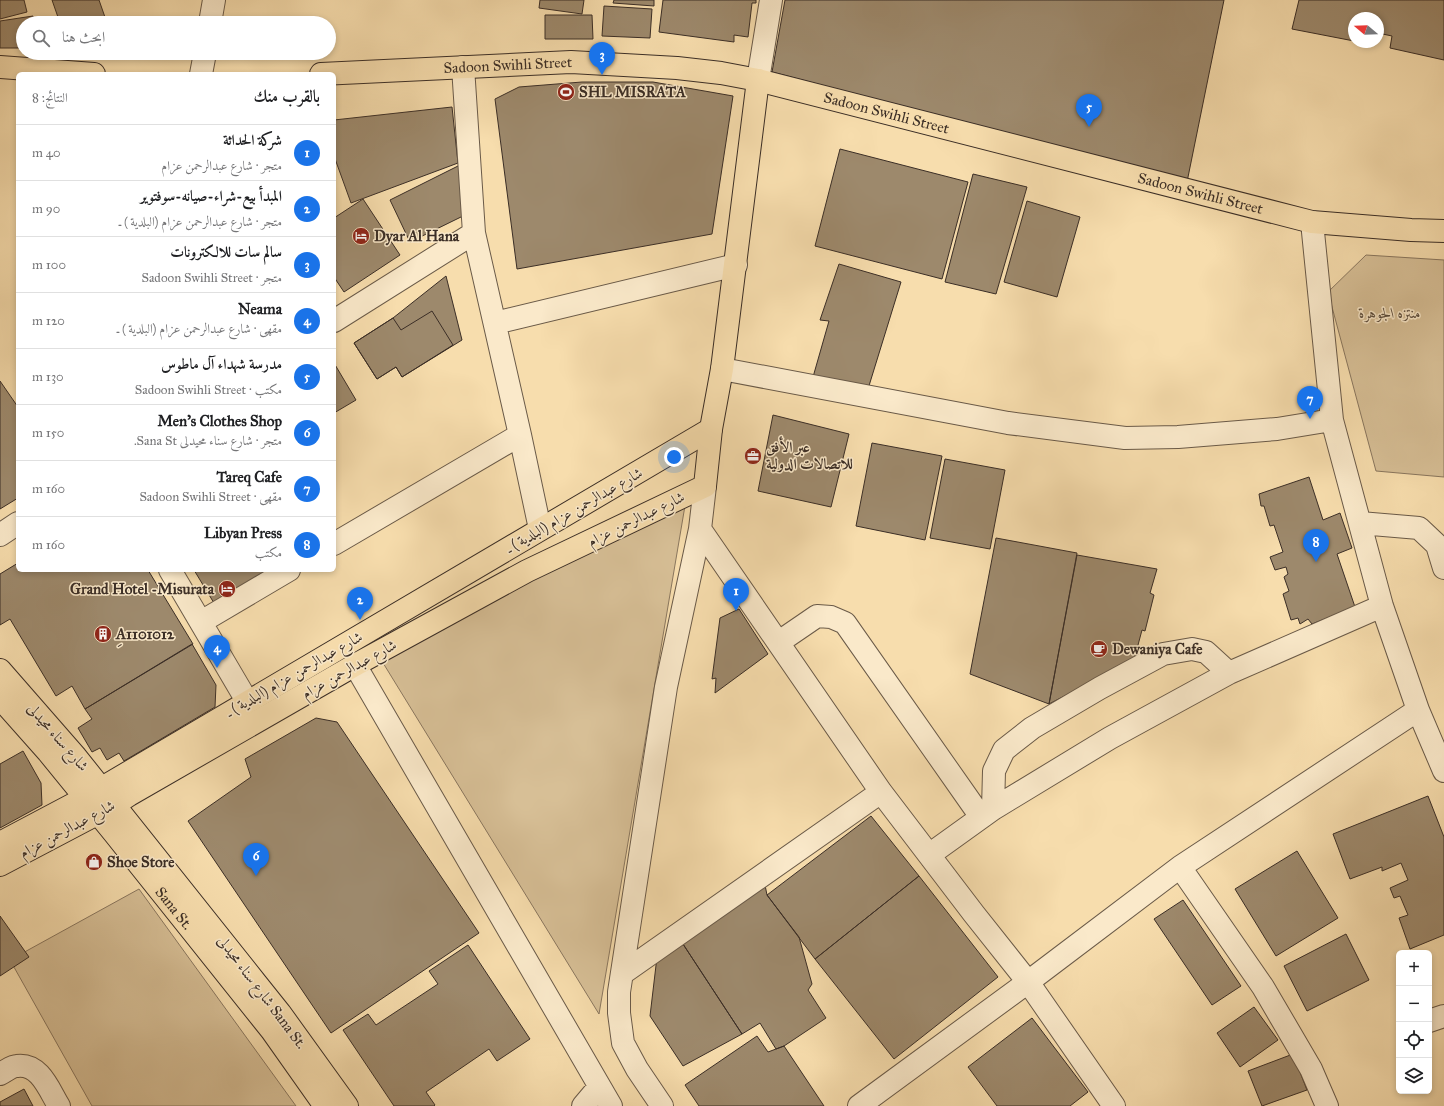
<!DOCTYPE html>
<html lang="ar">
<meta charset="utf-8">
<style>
body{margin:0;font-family:"IM FELL Great Primer",Amiri,serif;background:#f2f2f2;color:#202124;direction:rtl}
.controls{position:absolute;right:12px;bottom:12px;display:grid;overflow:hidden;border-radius:6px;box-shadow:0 2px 6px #0003}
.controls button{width:36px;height:36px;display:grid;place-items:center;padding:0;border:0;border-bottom:1px solid #e0e0e0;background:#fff;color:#202124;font:20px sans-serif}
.compass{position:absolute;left:1348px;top:12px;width:36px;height:36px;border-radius:50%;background:#fff;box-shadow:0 2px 6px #0003;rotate:289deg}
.you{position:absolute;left:674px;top:457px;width:14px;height:14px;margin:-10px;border:3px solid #fff;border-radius:50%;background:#1a73e8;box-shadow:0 0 0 6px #1a73e833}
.badge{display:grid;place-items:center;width:26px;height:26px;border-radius:50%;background:#1a73e8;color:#fff;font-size:13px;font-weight:700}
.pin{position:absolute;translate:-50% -33px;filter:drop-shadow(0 1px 2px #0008)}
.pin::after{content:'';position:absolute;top:21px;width:14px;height:12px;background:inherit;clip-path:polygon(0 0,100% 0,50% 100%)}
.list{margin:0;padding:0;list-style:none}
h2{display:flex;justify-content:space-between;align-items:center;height:52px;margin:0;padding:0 16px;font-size:17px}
h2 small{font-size:13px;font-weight:400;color:#757577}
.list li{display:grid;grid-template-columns:26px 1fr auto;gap:12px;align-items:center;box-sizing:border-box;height:56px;padding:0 16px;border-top:1px solid #e0e0e0}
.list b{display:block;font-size:15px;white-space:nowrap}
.list p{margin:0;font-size:13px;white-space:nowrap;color:#757577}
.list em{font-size:13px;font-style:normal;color:#757577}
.icon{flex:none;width:22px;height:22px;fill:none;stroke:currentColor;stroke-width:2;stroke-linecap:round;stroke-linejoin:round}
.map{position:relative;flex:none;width:1444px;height:1106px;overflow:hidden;direction:ltr}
.search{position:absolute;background:#fff;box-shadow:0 2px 6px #0003;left:16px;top:16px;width:320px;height:44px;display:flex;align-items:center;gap:10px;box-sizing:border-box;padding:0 14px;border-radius:22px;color:#757577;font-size:15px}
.panel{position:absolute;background:#fff;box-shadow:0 2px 6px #0003;left:16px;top:72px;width:320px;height:500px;border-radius:6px;direction:rtl}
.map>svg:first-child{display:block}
</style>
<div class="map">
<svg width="1444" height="1106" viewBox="0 0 1444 1106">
<rect width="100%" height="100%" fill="#f7ddad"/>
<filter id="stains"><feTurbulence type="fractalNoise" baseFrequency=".005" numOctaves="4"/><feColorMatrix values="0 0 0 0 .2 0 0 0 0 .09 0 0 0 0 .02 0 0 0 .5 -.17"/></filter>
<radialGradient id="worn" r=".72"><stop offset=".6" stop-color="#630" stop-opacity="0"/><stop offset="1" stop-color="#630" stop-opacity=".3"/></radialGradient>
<path fill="#d7bf96" stroke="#89765e" d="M1366,255L1444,260V477L1376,471L1328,292Z
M688,488L599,1014L380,658Z
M139,889L296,1106H92L10,960Z"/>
<path fill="#9d896c" stroke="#3b2e26" d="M0,0H24L27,12L0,19Z
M52,0H99L107,23H60Z
M540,0H584L582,14L539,8Z
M614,0H654V6L613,3Z
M663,0H756V3H752L748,37L734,35V42L659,32Z
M785,0H1224L1187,182L772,72Z
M1299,0H1444V60L1390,48L1392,36L1378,33V18H1354V41L1292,29Z
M604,6L652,9L650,38L602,36Z
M545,15H592L593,39H545Z
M33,16L35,23H23V48H0V21Z
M71,53H117L118,58L73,57Z
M582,82H653L733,96L712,234L517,269L495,99L519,87Z
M452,107L458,163L351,203L334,156V120Z
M840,149L968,182L942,279L815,246Z
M462,164L463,216L410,242L390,200Z
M973,174L1027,187L996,294L945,282Z
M363,199L400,255L344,292L334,277V218Z
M1027,201L1080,217L1057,297L1004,282Z
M839,264L901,282L868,389L813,377L829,321L820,320Z
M446,276L462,340L402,377L396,367L377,379L354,343L393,318Z
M432,311L453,345L402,377L396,367L377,379L354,343L393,318L401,330Z
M334,363L356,400L334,413Z
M0,381L18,407V498L0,509Z
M773,415L849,434L831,507L758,491Z
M872,443L942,456L925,540L856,526Z
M945,459L1005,470L990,549L930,538Z
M1309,477L1323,520L1340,513L1352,548L1337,554L1355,607L1312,624L1308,619L1300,624L1298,618L1291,620L1283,594L1289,591L1284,577L1288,574L1286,567L1275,570L1270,557L1283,552L1274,525L1270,526L1264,506H1261L1259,494Z
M996,538L1077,553L1049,704L970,674Z
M1077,555L1157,569L1150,593L1154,595L1145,631L1142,630L1134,660L1049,704Z
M18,563V570H148L193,644L85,709L72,686L56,696L10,619L0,625V574Z
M194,570H280L217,608Z
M739,609L768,654L715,693L716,678L712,679L720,618Z
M192,644L216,685L215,707L124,761L119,753L107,760L100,748L92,752L78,728L92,719L85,709Z
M316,718L337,722L479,933L331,1033L188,821L251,777L245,759Z
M23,751L41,783L42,805L0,828V764Z
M1428,796L1444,837V935L1410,949L1399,918L1408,915L1400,896L1394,898L1390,888L1408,880L1401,863L1382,871V867L1350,879L1333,834Z
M871,816L919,876L815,959L767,895Z
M1297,851L1338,918L1276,956L1235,889Z
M919,876L998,977L894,1059L815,959Z
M765,885L767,895L799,937L812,984L808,990L826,1018L784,1046L776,1049L760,1023L742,1034L681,941Z
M1183,900L1241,986L1212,1005L1154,919Z
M0,916L29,957L0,976Z
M1346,934L1369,980L1307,1011L1284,966Z
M681,941L742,1034L683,1066L650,1016L657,957Z
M468,945L530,1039L497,1061L489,1049L426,1092L435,1105L434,1106H394L343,1030L368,1014L376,1025L438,984L429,971Z
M1254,1007L1278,1040L1240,1067L1217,1033Z
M1032,1018L1088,1092L1070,1106H997L968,1067Z
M757,1036L768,1052L784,1046L824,1106H699L685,1085Z
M1293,1054L1307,1090L1262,1106L1248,1071Z
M24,1089L33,1106H0V1102Z"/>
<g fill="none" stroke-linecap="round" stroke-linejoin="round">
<defs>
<path id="minor" d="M210,23L214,0
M463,67L474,233L520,435L540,529
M201,74L205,53
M758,80L771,0
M1312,222L1332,420L1382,606L1418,710L1444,771
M334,321L474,233
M495,323L736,265
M722,369L1008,423L1125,438L1178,437L1277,429L1332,420
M1360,523L1419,528L1437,545L1444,568
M700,529L881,792L974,914L1028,982L1114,1106
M0,535L18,523
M334,544L520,435
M170,570L247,701
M201,622L289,570
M779,642L817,616L831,617L845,623L981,817
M355,665L611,1106
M993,809L994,771L1004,750L1032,728L1100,688L1163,654L1192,649L1206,652L1229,673
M929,855L993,809L1110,738L1229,673L1382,606
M1180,867L1263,987L1311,1069L1327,1106
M623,973L881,792
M1429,1021L1444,1016
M0,1074C5,1072 11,1066 17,1066C40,1063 49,1090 59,1106
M583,1106L599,1087
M662,1106L637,1069L623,1043L619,1013V992L666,687L700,529L705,486
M859,1106L1028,982L1180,867L1418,710"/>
<g id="major">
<path d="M0,67L94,74"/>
<path id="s1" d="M321,74L571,62L677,68L721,73L758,80L1312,222L1411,230L1444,231"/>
<path d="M0,670L76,757L256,983L280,1013L347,1106"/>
<path id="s2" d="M0,698L48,752L114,833L272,1031L325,1106"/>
<path d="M0,843L85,798L711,429"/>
<path d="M0,865L114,805L129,795L355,665L527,571L705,486L711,429L722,369L758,80"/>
</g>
</defs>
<use href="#minor" stroke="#6a5a48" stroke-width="24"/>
<use href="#major" stroke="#3b2e26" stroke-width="24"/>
<use href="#minor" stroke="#fae9ca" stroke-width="22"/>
<use href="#major" stroke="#f7ddad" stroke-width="22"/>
</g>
<defs>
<symbol id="stadium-disc" viewBox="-11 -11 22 22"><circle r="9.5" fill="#8f2418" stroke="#fae9ca"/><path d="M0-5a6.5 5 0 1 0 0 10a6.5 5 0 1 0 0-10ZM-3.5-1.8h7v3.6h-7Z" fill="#fff"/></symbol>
<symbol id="hotel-disc" viewBox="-11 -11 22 22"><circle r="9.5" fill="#8f2418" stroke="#fae9ca"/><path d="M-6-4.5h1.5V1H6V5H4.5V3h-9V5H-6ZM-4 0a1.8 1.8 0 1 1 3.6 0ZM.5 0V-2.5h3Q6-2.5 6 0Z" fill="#fff"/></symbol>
<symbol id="office-disc" viewBox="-11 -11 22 22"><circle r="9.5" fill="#8f2418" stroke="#fae9ca"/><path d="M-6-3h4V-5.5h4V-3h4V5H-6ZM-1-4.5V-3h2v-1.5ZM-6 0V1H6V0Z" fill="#fff"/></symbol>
<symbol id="building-disc" viewBox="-11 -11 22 22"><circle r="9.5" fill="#8f2418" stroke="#fae9ca"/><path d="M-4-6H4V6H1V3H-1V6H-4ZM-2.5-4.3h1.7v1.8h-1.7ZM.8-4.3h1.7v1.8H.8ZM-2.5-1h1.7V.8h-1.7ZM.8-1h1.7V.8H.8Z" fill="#fff"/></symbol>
<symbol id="cafe-disc" viewBox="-11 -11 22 22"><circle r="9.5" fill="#8f2418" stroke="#fae9ca"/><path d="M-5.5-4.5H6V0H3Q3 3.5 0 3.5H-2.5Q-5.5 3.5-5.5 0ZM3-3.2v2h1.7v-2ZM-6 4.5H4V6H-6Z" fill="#fff"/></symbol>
<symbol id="shop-disc" viewBox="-11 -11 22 22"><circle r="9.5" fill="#8f2418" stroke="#fae9ca"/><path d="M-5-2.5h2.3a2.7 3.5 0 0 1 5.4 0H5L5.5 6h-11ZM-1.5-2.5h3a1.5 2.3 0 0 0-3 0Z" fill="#fff"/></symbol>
</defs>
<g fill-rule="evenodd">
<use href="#stadium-disc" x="556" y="82" width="20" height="20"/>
<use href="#hotel-disc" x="351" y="226" width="20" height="20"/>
<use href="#office-disc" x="743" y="446" width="20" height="20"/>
<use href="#hotel-disc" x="217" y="579" width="20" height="20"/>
<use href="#building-disc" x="93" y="624" width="20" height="20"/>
<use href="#cafe-disc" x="1089" y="639" width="20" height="20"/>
<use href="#shop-disc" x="84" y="852" width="20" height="20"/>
</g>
<g text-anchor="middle" stroke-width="3" stroke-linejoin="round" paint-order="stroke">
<g font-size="15" fill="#3b2e26" stroke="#fae9ca">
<text dy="5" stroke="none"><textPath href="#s1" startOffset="187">Sadoon Swihli Street</textPath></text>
<text dy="5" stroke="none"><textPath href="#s1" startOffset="571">Sadoon Swihli Street</textPath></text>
<text dy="5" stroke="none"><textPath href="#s1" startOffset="895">Sadoon Swihli Street</textPath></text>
<text transform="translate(574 510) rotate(-30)" y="5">شارع عبدالرحمن عزام (البلدية ) ـ</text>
<text transform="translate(636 519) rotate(-26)" y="5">شارع عبدالرحمن عزام</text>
<text transform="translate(349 669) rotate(-29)" y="5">شارع عبدالرحمن عزام</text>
<text transform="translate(294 674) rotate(-30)" y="5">شارع عبدالرحمن عزام (البلدية ) ـ</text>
<text transform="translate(58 737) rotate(49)" y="5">شارع سناء محيدلى</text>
<text transform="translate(67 829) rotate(-28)" y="5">شارع عبدالرحمن عزام</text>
<text dy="5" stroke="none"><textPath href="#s2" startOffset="273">Sana St.</textPath></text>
<text transform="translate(262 992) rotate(53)" y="5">شارع سناء محيدلى Sana St.</text>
</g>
<g font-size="15" font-weight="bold" fill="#3b2e26" stroke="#fae9ca" text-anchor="start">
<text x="579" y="97">SHL MISRATA</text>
<text x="374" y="241">Dyar Al Hana</text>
<text x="766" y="452">عبر الأفق<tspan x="766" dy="17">للاتصالات الدولية</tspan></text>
<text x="214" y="594" text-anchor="end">Grand Hotel -Misurata</text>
<text x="116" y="639">ِA1101012</text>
<text x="1112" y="654">Dewaniya Cafe</text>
<text x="107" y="867">Shoe Store</text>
</g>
<g font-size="15" font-style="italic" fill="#5a4b3c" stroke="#fae9ca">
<text x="1390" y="318">منتزه الجوهرة</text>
</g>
</g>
<rect width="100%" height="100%" filter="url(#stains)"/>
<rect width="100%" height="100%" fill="url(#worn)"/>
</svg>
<div class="controls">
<button>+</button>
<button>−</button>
<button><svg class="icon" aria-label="locate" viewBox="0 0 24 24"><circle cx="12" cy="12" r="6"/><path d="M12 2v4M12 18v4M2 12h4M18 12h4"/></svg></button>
<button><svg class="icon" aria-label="layers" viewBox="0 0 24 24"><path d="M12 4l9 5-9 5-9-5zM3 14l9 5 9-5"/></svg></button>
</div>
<svg class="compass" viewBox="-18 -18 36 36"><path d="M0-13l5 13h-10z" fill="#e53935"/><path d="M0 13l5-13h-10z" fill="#757577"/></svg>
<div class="you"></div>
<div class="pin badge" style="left:736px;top:611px">1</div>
<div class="pin badge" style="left:360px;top:620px">2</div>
<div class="pin badge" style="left:602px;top:75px">3</div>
<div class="pin badge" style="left:217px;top:668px">4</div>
<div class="pin badge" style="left:1089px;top:127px">5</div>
<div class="pin badge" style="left:256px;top:876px">6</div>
<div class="pin badge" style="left:1310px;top:419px">7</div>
<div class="pin badge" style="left:1316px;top:562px">8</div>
<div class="search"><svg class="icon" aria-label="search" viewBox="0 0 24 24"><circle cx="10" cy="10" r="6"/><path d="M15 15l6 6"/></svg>ابحث هنا</div>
<section class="panel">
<h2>بالقرب منك<small>النتائج: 8</small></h2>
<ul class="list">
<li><span class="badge">1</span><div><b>شركة الحداثة</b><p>متجر · شارع عبدالرحمن عزام</p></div><em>40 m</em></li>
<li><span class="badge">2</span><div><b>المبدأ بيع-شراء-صيانه-سوفتوير</b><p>متجر · شارع عبدالرحمن عزام (البلدية ) ـ</p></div><em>90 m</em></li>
<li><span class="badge">3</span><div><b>سالم سات للالكترونات</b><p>متجر · Sadoon Swihli Street</p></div><em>100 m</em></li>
<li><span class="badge">4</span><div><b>Neama</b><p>مقهى · شارع عبدالرحمن عزام (البلدية ) ـ</p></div><em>120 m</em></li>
<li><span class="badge">5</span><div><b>مدرسة شهداء آل ماطوس</b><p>مكتب · Sadoon Swihli Street</p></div><em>130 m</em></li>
<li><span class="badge">6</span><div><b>Men’s Clothes Shop</b><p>متجر · شارع سناء محيدلى Sana St.</p></div><em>150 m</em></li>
<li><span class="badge">7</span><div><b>Tareq Cafe</b><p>مقهى · Sadoon Swihli Street</p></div><em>160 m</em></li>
<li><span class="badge">8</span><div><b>Libyan Press</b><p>مكتب</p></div><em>160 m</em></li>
</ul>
</section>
</div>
